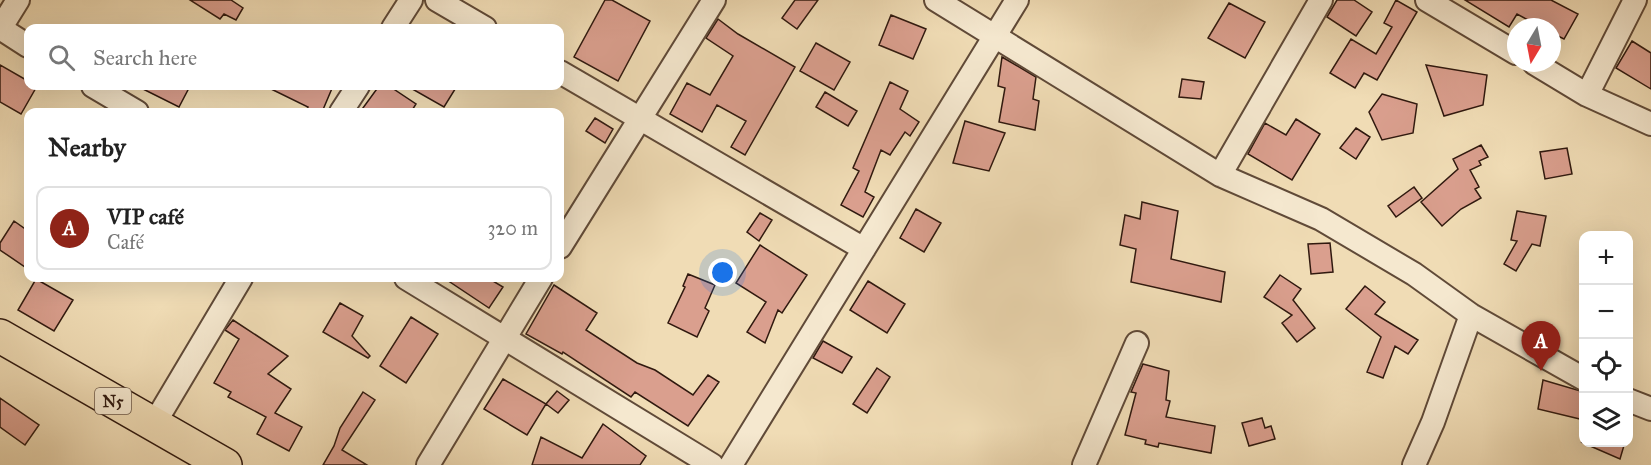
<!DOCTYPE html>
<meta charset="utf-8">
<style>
body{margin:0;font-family:"IM FELL Great Primer",serif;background:#f2f2f2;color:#222}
.controls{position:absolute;right:18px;bottom:18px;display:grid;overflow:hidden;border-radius:12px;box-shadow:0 6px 24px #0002}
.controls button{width:54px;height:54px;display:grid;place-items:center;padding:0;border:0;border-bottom:2px solid #e0e0e0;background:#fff;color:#222;font:30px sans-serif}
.compass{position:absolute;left:1507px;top:18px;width:54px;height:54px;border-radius:50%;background:#fff;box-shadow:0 6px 24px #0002;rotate:190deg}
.you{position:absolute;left:723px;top:273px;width:21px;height:21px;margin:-15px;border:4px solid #fff;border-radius:50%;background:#1a73e8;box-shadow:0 0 0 9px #1a73e833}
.badge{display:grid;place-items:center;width:39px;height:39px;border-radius:50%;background:#8f2418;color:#fff;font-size:20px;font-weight:700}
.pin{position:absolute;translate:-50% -50px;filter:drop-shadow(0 2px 3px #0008)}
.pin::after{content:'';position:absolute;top:32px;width:21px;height:18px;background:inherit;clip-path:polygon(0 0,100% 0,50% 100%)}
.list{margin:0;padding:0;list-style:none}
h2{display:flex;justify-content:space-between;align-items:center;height:78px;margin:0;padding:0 24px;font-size:26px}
h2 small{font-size:20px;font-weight:400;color:#767676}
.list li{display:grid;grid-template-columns:39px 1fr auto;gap:18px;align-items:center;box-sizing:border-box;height:84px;margin:0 12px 12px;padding:0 12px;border:2px solid #e0e0e0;border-radius:12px}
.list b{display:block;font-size:22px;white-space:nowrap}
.list p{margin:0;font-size:20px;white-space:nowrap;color:#767676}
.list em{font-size:20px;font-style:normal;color:#767676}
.icon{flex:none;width:33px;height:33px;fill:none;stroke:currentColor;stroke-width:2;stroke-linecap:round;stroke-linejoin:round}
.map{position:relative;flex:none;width:1651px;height:465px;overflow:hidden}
.search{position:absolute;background:#fff;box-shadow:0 6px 24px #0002;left:24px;top:24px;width:540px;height:66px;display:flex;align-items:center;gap:15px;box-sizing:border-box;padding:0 21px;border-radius:12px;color:#767676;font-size:22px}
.panel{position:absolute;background:#fff;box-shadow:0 6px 24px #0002;left:24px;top:108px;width:540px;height:174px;border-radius:12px}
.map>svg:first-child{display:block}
</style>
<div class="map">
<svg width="1651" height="465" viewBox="0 0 1651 465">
<rect width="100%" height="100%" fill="#f0dcb5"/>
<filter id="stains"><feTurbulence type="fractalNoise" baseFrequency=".00333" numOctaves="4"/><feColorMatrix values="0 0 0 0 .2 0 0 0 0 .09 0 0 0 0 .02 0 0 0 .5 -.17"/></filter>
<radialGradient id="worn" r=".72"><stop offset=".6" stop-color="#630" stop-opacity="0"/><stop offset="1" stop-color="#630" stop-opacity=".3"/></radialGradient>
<path fill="#da9f8e" stroke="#30190f" stroke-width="1.5" d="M190,0H231L243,8L236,20L224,14L220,19Z
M605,0H612L650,21L618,81L574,57Z
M795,0H818L797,29L782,18Z
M1337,0H1354L1372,12L1356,36L1327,17Z
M1396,0L1417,12L1377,80L1364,73L1355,88L1330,73L1351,39L1376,54L1392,27L1384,23Z
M1465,0H1551L1578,14L1564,39L1552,33V27H1541L1517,14L1509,27Z
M1229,3L1265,22L1245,58L1208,38Z
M891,15L926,29L913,59L879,45Z
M718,19L738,34L795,67L745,155L731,147L746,121L717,105L702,132L670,114L687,83L710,95L733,56L706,38Z
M1632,41L1651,53V89L1616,68Z
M816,43L850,62L834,90L800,71Z
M1002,57L1036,77L1033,99L1039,101L1035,130L999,122L1005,88L998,86Z
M0,65L28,81V86H37L21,114L0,102Z
M1426,65L1487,75L1483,105L1444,116Z
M1182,79L1204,82L1201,99L1179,97Z
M890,82L908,91L900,109L919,122L910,136L905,132L890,155L881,150L865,192L874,197L863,217L841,205L859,171L853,168Z
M137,86H190L179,107Z
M265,86H333L322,112H305L308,107Z
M379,86H389L416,104L411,112H360Z
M407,86H457L444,107Z
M825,92L857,111L848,126L816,107Z
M1382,94L1417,104L1413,133L1382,140L1369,112Z
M595,118L613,129L605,143L586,131Z
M1296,119L1320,134L1292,180L1248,154L1265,123L1286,135Z
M965,121L1005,133L989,171L953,163Z
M1356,128L1370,137L1356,159L1340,148Z
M1481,145L1488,157L1479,161L1481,165L1470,170L1479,187L1475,189L1481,198L1461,209L1442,226L1421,202L1458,169L1453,159Z
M1567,148L1572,174L1545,179L1540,152Z
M1414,187L1422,198L1396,217L1388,206Z
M1142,202L1178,211L1171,259L1225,272L1221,302L1131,282L1136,249L1120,245L1125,215L1140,219Z
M916,209L941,223L924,252L900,238Z
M1517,211L1546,216L1540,246L1532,244L1516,271L1504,264L1517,241L1511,240Z
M760,213L772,220L759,241L747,232Z
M14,221L28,231V269L0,250V243Z
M1330,243L1333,272L1311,274L1308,244Z
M760,245L807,275L782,313L778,310L765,343L747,332L766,302L736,283Z
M688,274L715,285L705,308L709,311L697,337L668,323L685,287L683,286Z
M1280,275L1301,289L1293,300L1315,328L1297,342L1282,323L1292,315L1264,297Z
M444,278H488L503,287L489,308Z
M36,279L73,300L54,331L18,310Z
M868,281L905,304L887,333L850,310Z
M554,285L597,313L586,330L637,363L655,370L693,395L708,375L719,382L688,426L635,392L631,397L563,352L562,354L526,334Z
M1365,286L1385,302L1375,314L1418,340L1408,354L1395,346L1383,378L1367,372L1381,337L1346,309Z
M340,303L363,316L352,336L370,356L368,358L323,332Z
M411,317L438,334L406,383L380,366Z
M233,320L288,356L268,374L291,389L275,413L302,427L289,451L257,434L266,417L228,397L231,392L214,383L239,339L225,330Z
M823,341L852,357L842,373L813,358Z
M1143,364L1169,371L1166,400L1170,401L1166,417L1215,426L1211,453L1159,443L1158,447L1145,444L1146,440L1125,435L1136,393L1131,392Z
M877,368L890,377L867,413L853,404Z
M503,379L546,404L527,435L484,409Z
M1543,380L1584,392V420L1538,409Z
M557,391L569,400L558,413L546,404Z
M363,392L375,400L342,450L367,465H323L334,446L340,428Z
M0,398L39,425L25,445L0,427Z
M1262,418L1265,428L1271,426L1275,439L1249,446L1242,423Z
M603,424L646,456L640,465H532L541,437L582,458Z
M1581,442H1625L1620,459Z"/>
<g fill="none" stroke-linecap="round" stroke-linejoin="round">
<defs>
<path id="minor" d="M437,0L485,28
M936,0L1220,175L1321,219L1414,274L1471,315L1584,379
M1427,0L1516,53
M0,28L28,46
M393,28L411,0
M0,29L18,0
M1534,63L1587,95L1651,124
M560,72L864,249
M93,86L137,112
M1587,95L1635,0
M341,112L358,86
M1220,175L1321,0
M560,247L714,0
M406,278L712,465
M1628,400L1651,409
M154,424L241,278
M428,465L541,278
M731,465L1017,0
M1084,465L1137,343
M1414,465L1433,422L1471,315"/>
<path id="highway" d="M0,336L225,465"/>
</defs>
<use href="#minor" stroke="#604a38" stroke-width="26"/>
<use href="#highway" stroke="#30190f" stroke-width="36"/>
<use href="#minor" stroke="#f5e8cf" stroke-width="22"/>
<use href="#highway" stroke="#f0dcb5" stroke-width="33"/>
</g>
<g text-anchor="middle" stroke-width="4.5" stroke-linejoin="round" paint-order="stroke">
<rect fill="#f5e8cf" stroke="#6b5749" stroke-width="1.5" x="95" y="388" width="36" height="26" rx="4.5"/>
<g font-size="16" font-weight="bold" fill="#30190f">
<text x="113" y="407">N5</text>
</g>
</g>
<rect width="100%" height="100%" filter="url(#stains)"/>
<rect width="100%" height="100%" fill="url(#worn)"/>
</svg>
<div class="controls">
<button>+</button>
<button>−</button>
<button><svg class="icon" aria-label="locate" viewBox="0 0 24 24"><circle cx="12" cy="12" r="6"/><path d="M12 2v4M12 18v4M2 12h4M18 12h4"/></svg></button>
<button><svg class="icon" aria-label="layers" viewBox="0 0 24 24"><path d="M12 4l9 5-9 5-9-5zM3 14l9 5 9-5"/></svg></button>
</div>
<svg class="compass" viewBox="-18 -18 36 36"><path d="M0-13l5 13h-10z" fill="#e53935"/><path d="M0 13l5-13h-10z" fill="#767676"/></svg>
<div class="you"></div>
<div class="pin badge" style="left:1541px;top:371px">A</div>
<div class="search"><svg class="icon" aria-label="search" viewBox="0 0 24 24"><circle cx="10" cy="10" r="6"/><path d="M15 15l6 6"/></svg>Search here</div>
<section class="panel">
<h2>Nearby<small></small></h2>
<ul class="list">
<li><span class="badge">A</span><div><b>VIP café</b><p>Café</p></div><em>320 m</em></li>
</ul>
</section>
</div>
